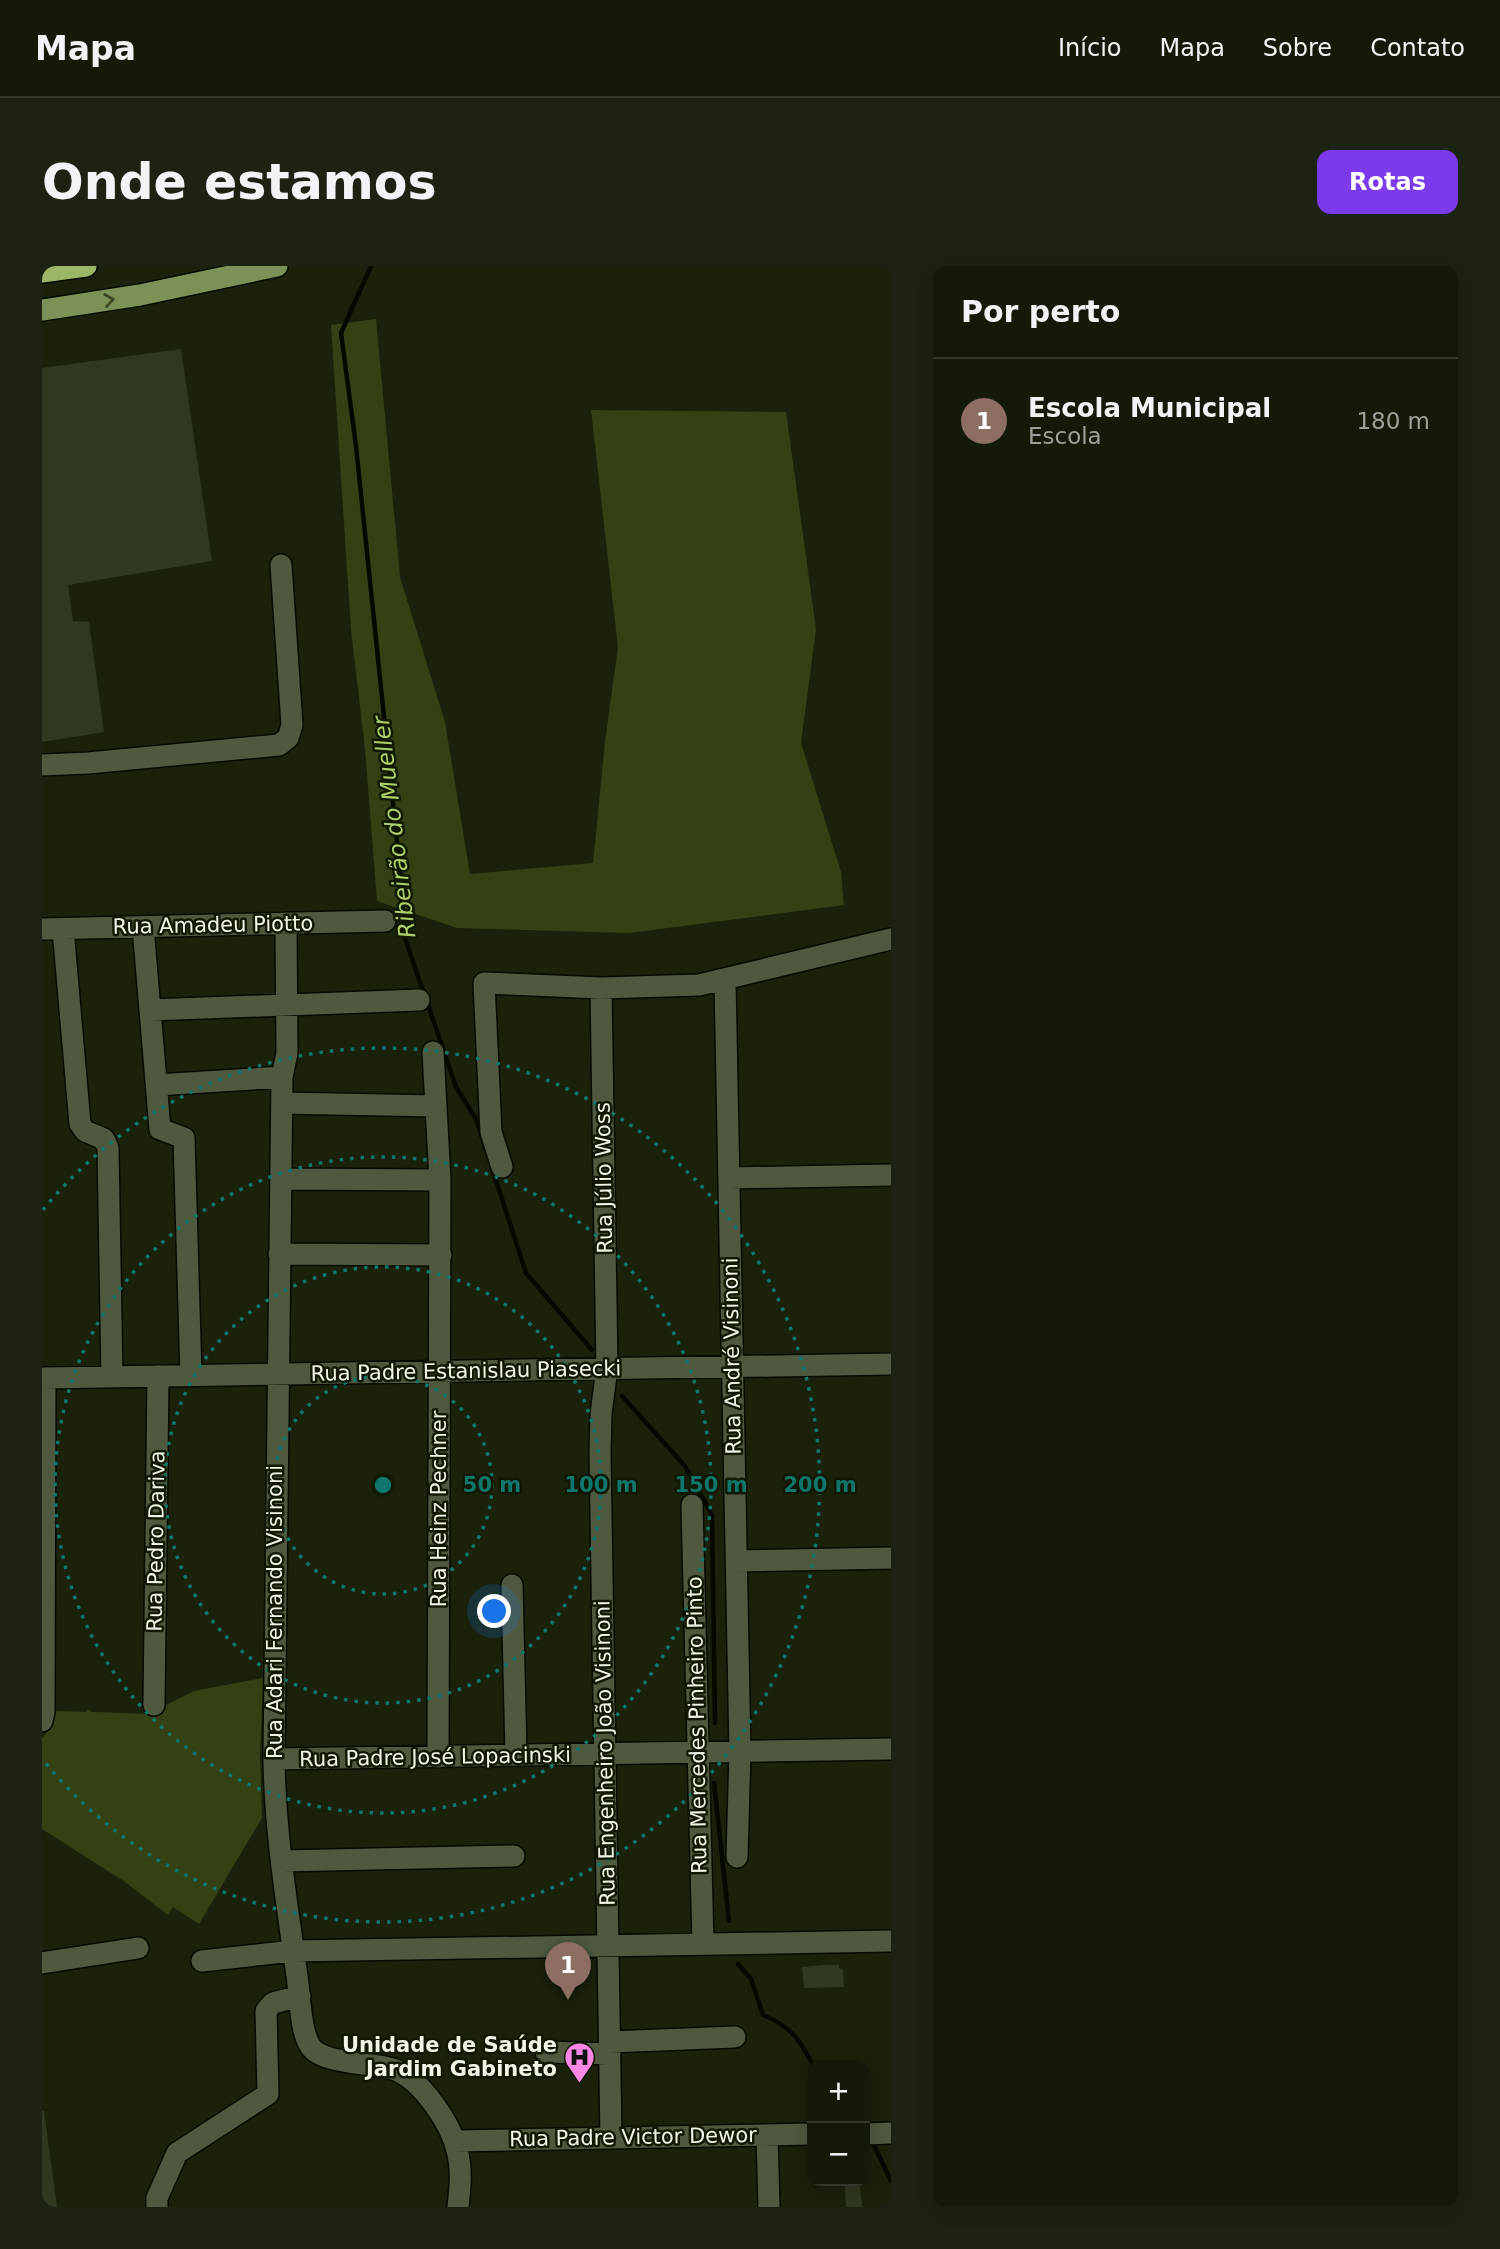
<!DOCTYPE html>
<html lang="pt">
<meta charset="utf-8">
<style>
body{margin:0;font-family:"DejaVu Sans",sans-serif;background:#1d2312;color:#f1f3f6}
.controls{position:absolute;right:21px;bottom:21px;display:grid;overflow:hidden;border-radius:14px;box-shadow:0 4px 18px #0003}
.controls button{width:63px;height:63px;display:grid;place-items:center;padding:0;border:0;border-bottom:2px solid #333829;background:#141a08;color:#f1f3f6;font:35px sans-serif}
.you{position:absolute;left:453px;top:1346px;width:24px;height:24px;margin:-18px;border:5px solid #fff;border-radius:50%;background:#1a73e8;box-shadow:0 0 0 10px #1a73e833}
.badge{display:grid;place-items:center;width:46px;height:46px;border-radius:50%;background:#7c3aed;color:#fff;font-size:23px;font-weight:700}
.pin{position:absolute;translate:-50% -58px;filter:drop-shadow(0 2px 4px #0008)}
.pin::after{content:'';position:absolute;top:37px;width:24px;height:21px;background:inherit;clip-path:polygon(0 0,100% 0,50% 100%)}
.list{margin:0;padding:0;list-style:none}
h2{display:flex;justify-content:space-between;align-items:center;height:91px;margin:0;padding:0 28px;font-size:30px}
h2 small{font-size:23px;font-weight:400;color:#9da19c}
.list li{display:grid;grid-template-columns:46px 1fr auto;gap:21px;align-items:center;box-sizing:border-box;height:126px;padding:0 28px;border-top:2px solid #333829}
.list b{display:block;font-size:26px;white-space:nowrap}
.list p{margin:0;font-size:23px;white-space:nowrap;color:#9da19c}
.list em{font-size:23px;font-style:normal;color:#9da19c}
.map{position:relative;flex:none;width:849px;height:1941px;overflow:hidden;border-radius:14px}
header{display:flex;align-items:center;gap:42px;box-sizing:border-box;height:98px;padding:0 35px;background:#141a08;border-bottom:2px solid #333829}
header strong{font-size:33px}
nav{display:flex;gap:38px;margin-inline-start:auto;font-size:24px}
.intro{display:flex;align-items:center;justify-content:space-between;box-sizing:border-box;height:168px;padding:0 42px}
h1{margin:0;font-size:49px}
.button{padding:18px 32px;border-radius:14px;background:#7c3aed;color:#fff;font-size:24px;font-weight:700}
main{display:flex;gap:42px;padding:0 42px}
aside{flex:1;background:#141a08;border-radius:14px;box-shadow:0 4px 18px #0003}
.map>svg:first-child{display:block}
</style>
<header>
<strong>Mapa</strong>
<nav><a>Início</a><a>Mapa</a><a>Sobre</a><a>Contato</a></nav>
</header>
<div class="intro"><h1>Onde estamos</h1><a class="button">Rotas</a></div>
<main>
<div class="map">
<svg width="849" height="1941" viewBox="0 0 849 1941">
<rect width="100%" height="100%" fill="#1a220b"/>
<path fill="#334115" d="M334,53L358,311L403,456L428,608L551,597L563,476L576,381L549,144L744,146L774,363L759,477L799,606L802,639L587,667L415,662L335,635L323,483L309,364L289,59Z
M221,1412L218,1490L220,1552L157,1658L131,1641L126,1649L83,1616L0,1563V1472L7,1464L13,1445L44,1446L46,1443L50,1446L106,1448L152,1425Z"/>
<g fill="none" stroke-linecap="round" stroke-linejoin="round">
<path stroke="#040900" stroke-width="4.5" d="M329,0L299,67L314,180L359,615L362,669L382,728
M385,736L414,821L434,853L445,887
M450,902L484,1007L550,1084
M580,1130L643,1200L670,1249L673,1457
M672,1517L687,1655
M696,1698L709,1713L721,1749C750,1761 757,1773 771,1799
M831,1877L849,1915"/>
</g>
<path fill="#2f3820" d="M139,83L170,295L26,319L31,355L47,356L62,466L0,476V102Z
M782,1699H797V1702L801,1703L802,1721L762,1722L760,1701Z
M0,1845H2L15,1941H0Z
M803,1920H818L820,1941H804Z"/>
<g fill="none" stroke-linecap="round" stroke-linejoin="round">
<defs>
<path id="minor" d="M0,499L46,497L237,479L246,472L250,459L239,299
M244,657L245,787L240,811L232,1493C233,1566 245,1638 255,1710C258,1729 258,1762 267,1778C277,1799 329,1796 351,1803C380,1813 410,1859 416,1888C420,1906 418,1923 416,1941
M101,661L118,863L142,872L149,1110
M0,663L343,655
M21,663L38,858L43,865L62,873L66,882L70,1111
M683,714L698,1486L695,1591
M559,722L565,1102L559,1148L558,1186L569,1872
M108,744L377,734
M391,786L398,914L396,1491
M115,819L240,811
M240,837L394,840
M460,901L449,866L442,717L559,722L657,719L849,673
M687,912L849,909
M239,913L398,914
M237,988L399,989
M0,1112L849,1098
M650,1239L661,1678
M695,1295L849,1292
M470,1319L474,1489
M112,1439L116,1110
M0,1455L2,1446L3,1112
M232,1493L849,1483
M240,1595L472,1590
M160,1695L251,1685L849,1675
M0,1697L96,1682
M568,1776L693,1771
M504,1786L568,1788
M823,1868L849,1867
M725,1869L727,1941
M413,1875L770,1868
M115,1941V1932L135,1887L226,1828L224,1745L231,1737L258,1730"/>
<path id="major" d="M0,44L98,29L235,0"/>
<path id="highway" d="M0,6L44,0"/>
</defs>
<use href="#minor" stroke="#060b00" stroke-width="24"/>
<use href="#major" stroke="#060b00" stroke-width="24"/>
<use href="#highway" stroke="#060b00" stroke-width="24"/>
<use href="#minor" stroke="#4f593f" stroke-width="21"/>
<use href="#major" stroke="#7c9156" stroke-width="21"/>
<use href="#highway" stroke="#9ab666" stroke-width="21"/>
</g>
<defs><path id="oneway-chevron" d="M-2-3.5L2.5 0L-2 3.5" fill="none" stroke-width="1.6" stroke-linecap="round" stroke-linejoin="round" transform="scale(1.75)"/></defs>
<use stroke="#3c4924" href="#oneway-chevron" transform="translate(67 34) rotate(-9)"/>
<g fill="none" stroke="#0f766e" stroke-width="3.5" stroke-dasharray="3.5 7">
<circle cx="341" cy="1219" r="109"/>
<circle cx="341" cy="1219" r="218"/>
<circle cx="341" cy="1219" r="328"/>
<path d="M1 944A437 437 0 1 1 1 1494"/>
</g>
<defs>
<symbol id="hospital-pin" viewBox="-11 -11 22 30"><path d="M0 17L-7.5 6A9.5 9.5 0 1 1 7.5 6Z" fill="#fb87e5" stroke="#111903"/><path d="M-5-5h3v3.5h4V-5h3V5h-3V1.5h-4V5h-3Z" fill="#111"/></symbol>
</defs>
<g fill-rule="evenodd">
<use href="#hospital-pin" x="520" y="1774" width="35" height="47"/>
</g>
<g text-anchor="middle" stroke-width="5" stroke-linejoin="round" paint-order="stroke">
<g font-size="21" fill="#f0f6e7" stroke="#111903">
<text transform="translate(171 659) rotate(-1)" y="7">Rua Amadeu Piotto</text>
<text transform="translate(562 912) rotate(-91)" y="7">Rua Júlio Woss</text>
<text transform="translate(690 1090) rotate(-91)" y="7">Rua André Visinoni</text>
<text transform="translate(424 1105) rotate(-1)" y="7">Rua Padre Estanislau Piasecki</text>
<text transform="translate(397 1243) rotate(-90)" y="7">Rua Heinz Pechner</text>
<text transform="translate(114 1275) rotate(-89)" y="7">Rua Pedro Dariva</text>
<text transform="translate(233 1346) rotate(-90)" y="7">Rua Adari Fernando Visinoni</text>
<text transform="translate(655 1459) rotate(-91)" y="7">Rua Mercedes Pinheiro Pinto</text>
<text transform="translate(563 1487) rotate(-91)" y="7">Rua Engenheiro João Visinoni</text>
<text transform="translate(393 1491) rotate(-1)" y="7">Rua Padre José Lopacinski</text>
<text transform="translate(591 1871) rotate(-1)" y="7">Rua Padre Victor Dewor</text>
</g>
<g font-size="21" font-weight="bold" fill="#f0f6e7" stroke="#111903" text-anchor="end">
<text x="515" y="1786">Unidade de Saúde<tspan x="515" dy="24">Jardim Gabineto</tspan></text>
</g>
<g font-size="23" font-style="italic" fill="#add166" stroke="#111903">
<text transform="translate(352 561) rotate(-97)" y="8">Ribeirão do Mueller</text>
</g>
</g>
<circle cx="341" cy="1219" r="10" fill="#0f766e" stroke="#111903" stroke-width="3.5"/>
<g font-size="21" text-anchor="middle" font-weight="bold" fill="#0f766e" stroke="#111903" stroke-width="5" stroke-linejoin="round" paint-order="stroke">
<text x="450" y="1226">50 m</text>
<text x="559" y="1226">100 m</text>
<text x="669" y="1226">150 m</text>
<text x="778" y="1226">200 m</text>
</g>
</svg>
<div class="controls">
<button>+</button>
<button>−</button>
</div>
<div class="you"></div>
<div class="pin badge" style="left:526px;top:1734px;background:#8d6e63">1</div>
</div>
<aside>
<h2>Por perto<small></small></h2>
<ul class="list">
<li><span class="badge" style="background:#8d6e63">1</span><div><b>Escola Municipal</b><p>Escola</p></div><em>180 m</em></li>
</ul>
</aside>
</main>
